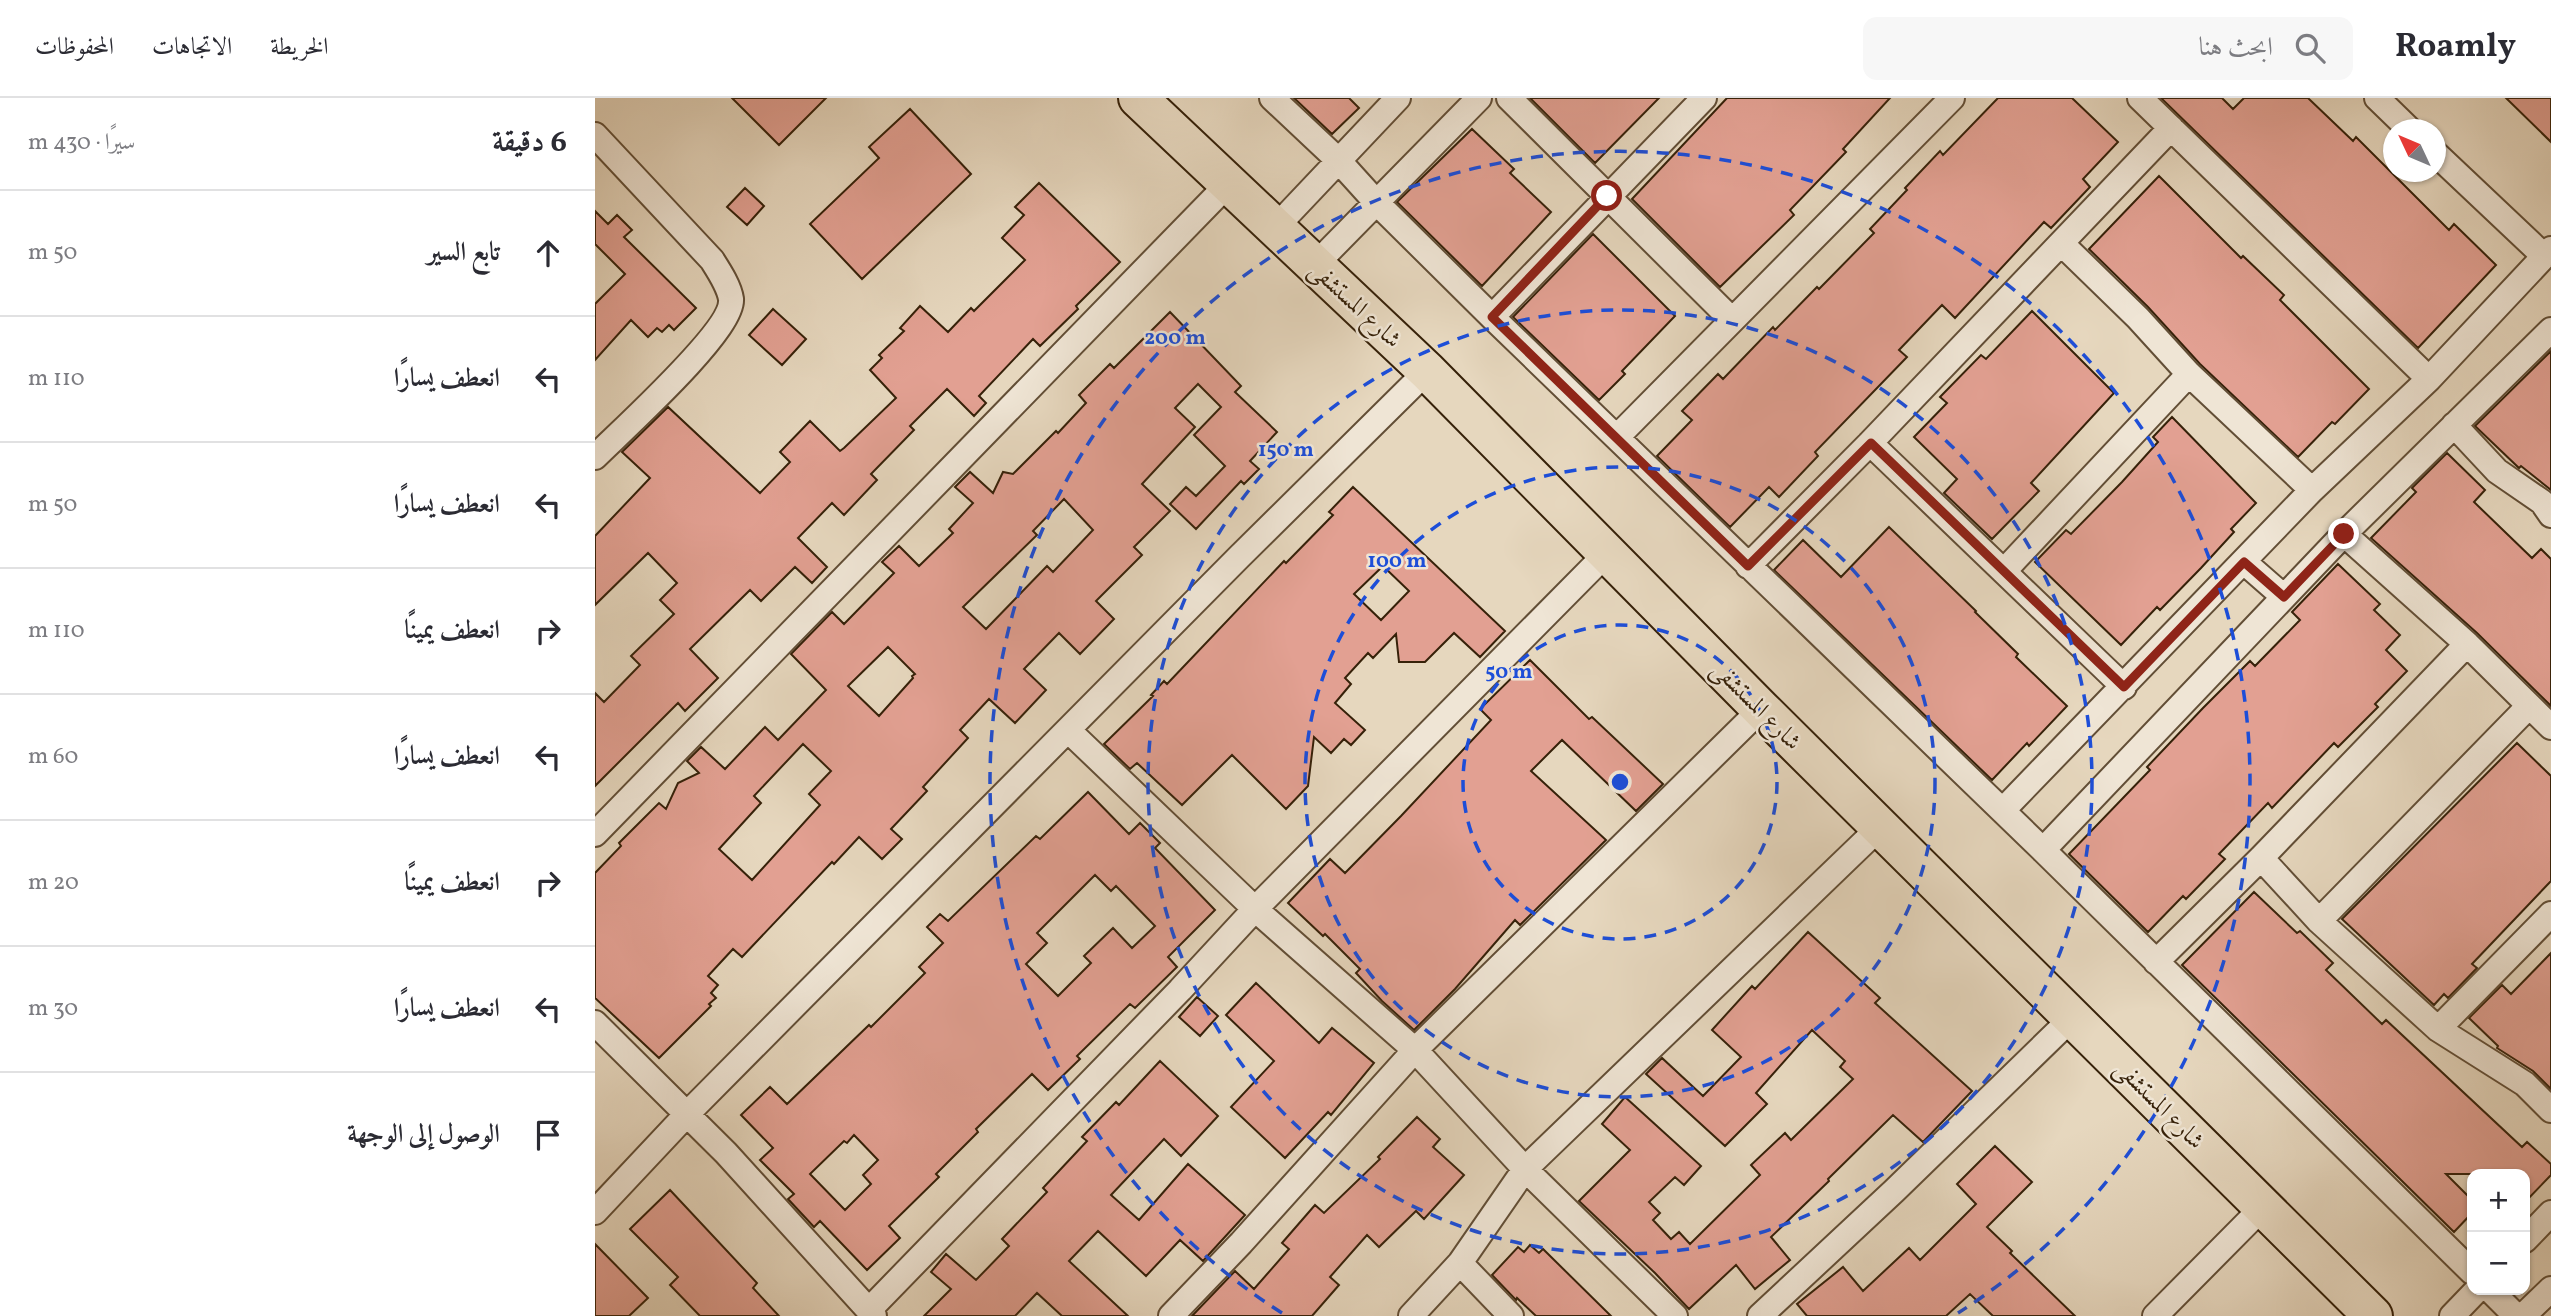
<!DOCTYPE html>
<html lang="ar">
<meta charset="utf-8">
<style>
body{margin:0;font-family:Vollkorn,Amiri,serif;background:#f7f7f7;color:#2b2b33;direction:rtl}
.controls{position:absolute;right:21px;bottom:21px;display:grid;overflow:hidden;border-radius:14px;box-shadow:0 2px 5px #0004}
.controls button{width:63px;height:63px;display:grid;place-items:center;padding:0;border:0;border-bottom:2px solid #e1e1e2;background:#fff;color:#2b2b33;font:35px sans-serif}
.compass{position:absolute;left:1788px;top:21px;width:63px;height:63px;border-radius:50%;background:#fff;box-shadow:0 2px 5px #0004;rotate:314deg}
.stop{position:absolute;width:21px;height:21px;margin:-16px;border:5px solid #8f2418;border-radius:50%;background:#fff}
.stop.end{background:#8f2418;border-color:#fff;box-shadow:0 2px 7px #0008}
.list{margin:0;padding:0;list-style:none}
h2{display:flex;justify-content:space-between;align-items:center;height:91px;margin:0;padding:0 28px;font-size:30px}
h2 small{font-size:23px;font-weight:400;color:#7c7c81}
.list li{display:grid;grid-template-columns:46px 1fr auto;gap:21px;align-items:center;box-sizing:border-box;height:126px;padding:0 28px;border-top:2px solid #e1e1e2}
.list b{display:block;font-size:26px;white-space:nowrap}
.list em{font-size:23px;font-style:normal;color:#7c7c81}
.icon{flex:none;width:38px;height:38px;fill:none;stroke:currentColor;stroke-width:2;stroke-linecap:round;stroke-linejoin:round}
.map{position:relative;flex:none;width:1956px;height:1218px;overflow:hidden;direction:ltr}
header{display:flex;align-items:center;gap:42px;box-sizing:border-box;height:98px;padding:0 35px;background:#fff;border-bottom:2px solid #e1e1e2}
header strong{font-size:33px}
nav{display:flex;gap:38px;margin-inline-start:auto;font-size:24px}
.search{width:490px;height:63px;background:#f7f7f7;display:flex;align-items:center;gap:18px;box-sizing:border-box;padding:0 24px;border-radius:14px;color:#7c7c81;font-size:26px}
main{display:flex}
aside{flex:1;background:#fff}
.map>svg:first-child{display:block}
</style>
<header>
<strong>Roamly</strong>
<div class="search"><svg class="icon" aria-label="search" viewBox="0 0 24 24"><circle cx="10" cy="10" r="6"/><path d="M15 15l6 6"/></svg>ابحث هنا</div>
<nav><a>الخريطة</a><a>الاتجاهات</a><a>المحفوظات</a></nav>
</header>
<main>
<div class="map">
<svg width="1956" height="1218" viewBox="0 0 1956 1218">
<rect width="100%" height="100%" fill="#e6d7be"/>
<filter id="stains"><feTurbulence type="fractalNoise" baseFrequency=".00286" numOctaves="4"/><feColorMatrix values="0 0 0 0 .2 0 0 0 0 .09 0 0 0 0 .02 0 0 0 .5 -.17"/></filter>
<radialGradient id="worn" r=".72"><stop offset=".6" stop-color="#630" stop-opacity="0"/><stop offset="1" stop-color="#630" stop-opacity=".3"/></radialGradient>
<path fill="#e2a092" stroke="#362109" stroke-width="2" fill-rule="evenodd" d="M137,0H231L184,47Z
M699,0H754L764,10L737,36Z
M935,0H1064L1000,65Z
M1132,0H1295L1248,51L1251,54L1195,112L1199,117L1125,189L1037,101Z
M1403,0H1477L1523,44L1488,81L1495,89L1456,130L1449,124L1360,220L1347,207L1304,252L1312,259L1220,354L1223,358L1184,399L1174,389L1135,429L1062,358L1097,322L1087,313L1123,276L1128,281L1178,229L1180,232L1222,189L1224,191L1279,135L1275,131L1312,92L1310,90L1345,53L1348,57Z
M1566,0H1627L1638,11L1649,0H1713L1758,43L1761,39L1854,132L1859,126L1901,167L1823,250Z
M1911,0H1956V44Z
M315,11L376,76L267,181L215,126L284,60L274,49Z
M877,31L919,71L915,75L956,114L887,188L802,104Z
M1564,78L1646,160L1648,158L1689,197L1685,202L1774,291L1740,326L1737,324L1703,359L1605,266L1553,209L1494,151Z
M444,85L525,164L481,208L483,211L445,248L438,241L384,298L391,305L379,318L352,291L315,328L319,332L276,376L282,382L249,417L237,405L203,440L232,469L217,485L200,469L166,503L155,492L95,551L123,580L90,613L83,605L0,688V595L9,604L45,567L36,558L79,516L65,502L82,485L53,455L0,507V438L55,380L27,354L73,309L165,395L195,364L185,354L215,323L245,353L249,350L301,300L275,272L287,260L284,257L309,233L305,230L325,208L353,234L376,210L379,213L430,162L407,140L429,117L420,109Z
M150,90L169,108L152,127L132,109Z
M0,113L13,126L22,117L37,132L29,139L101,210L79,232L74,227L67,234L62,230L53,239L36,222L0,262V206L30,176L0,146Z
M998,136L1080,218L1027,273L1030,276L1004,302L918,219Z
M178,211L211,241L187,267L154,237Z
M1437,213L1519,295L1436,385L1444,393L1397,441L1349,395L1362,381L1319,339L1352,305L1345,299L1386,257L1391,261Z
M575,214L646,288L640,294L682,334L655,363L664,371L649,386L646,383L601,431L575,406L591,389L601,398L630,368L599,337L626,309L603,286L580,310L600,329L547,386L575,413L539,449L547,457L501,503L519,521L485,556L464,535L429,571L451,592L420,625L394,601L365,632L373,640L328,689L332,693L296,731L307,741L287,761L264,739L239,766L237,764L147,859L138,851L113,878L123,887L116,895L121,900L114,906L116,908L64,960L0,900V775L26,748L24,745L64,705L71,711L83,685L104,675L92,663L106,649L130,671L170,629L183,642L231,592L196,556L237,514L249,526L299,475L287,464L304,448L324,468L358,435L354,431L378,405L360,389L375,374L398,395L408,374L418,376L461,333L463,335L491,305L484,297L515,266L519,270ZM469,401L498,432L458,474L452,468L391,531L368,509L442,437L438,433ZM293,549L320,576L317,578L318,580L284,618L253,588ZM208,646L236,673L214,696L225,707L157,782L124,751L166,705L159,698Z
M1956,253V392L1926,368L1924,370L1880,328Z
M1577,319L1661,405L1636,431L1639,434L1606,470L1565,512L1562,509L1526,547L1440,464L1471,432L1476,436L1527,384L1563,344L1558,339Z
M1852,355L1890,392L1879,404L1937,460L1946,451L1956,461V608L1882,535L1776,440L1821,394L1817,390Z
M758,389L910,533L885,559L859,535L830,564H804L801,536L778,560L773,555L750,580L756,586L740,605L770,632L756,647L749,641L736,655L719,639L713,688L691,711L637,657L587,707L542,665L535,671L509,646L558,598L556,597L569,583L572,586L689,463L691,465L738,417L734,414ZM788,468L814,493L786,522L759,496Z
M1294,429L1381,513L1380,514L1423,556L1421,559L1472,608L1434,648L1432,645L1397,682L1179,472L1208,442L1246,479Z
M1743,466L1785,506L1779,512L1805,537L1791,552L1812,573L1780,606L1783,609L1743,649L1739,645L1677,710L1673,705L1624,756L1630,761L1591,801L1588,798L1553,834L1474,756L1555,672L1552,669L1608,610L1655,563L1660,568L1705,522L1697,514Z
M935,562L994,621L997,619L1068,686L1041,713L967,642L936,673L1011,742L925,827L920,822L860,891L819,932L787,903L761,875L765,871L730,836L728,838L693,805L735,761L750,775L806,718L896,622L885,611Z
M1922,645L1956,678V783L1877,866L1882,870L1853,900L1849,896L1839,907L1747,821Z
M493,694L534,736L545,725L565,745L560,750L620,812L573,859L582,869L540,910L535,906L482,958L485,961L453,992L437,976L381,1031L383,1034L341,1076L344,1079L294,1128L305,1140L272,1172L225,1123L219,1129L193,1101L199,1096L165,1062L178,1050L146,1017L175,989L192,1006L274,927L276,929L330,875L324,869L348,845L332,829L345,816L353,823L441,738L445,741ZM500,777L516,793L521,788L560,828L537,850L518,830L489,858L496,865L463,898L431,866L452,845L442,835ZM259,1037L283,1062L268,1077L276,1086L250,1112L215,1076L249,1043L252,1045Z
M1659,794L1702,835L1705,833L1738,865L1731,872L1787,926L1791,922L1927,1049L1932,1044L1956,1066V1077L1930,1104V1076H1851L1877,1102V1115L1859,1134L1587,867Z
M1213,834L1285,900L1280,905L1377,993L1328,1044L1298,1017L1233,1081L1234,1083L1176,1139L1195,1162L1160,1191L1141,1167L1094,1211L1060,1175L984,1103L1035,1052L1007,1026L1030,999L1106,1068L1089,1087L1080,1079L1054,1104L1065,1115L1058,1122L1076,1141L1084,1134L1095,1146L1165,1077L1156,1067L1190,1035L1196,1042L1258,981L1245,969L1250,963L1217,932L1161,995L1172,1006L1130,1048L1051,976L1067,960L1108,998L1146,959L1117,932L1157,888L1160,891Z
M1956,855V991L1938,973L1902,950L1903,948L1874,920L1907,887L1916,896Z
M661,885L724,945L737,930L779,965L736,1017L733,1014L690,1060L636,1009L679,963L631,917Z
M602,899L623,918L605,938L584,919Z
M565,963L623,1018L586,1058L569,1041L516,1097L544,1122L593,1066L650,1117L617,1153L608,1163L585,1142L551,1178L503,1133L474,1163L533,1218H467L442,1195L420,1218H329L356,1191L336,1174L351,1156L381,1182L414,1148L407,1141L452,1094L448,1090L492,1043L487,1039L521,1004L524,1007Z
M822,1019L845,1041L838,1049L869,1077L829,1121L821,1113L784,1149L772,1137L735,1179L744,1187L717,1218H597L640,1173L659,1191L694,1151L687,1145L720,1107L729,1115L785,1061L783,1059Z
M1400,1048L1437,1084L1392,1129L1417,1153L1415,1155L1480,1218H1398L1375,1196L1351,1218H1212L1202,1206L1248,1169L1268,1193L1314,1150L1325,1162L1381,1106L1362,1086Z
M75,1092L162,1185L158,1190L184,1218H105L75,1187L83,1179L35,1131Z
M0,1146L53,1200L34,1218H0Z
M935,1147L944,1155L948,1151L1016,1218H941L922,1200L921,1202L897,1177L923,1149L929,1154Z"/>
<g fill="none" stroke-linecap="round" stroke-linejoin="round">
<defs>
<path id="street" d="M677,0L743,62L781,104L897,219L1448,752L1877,1174
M914,0L1137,222
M1545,0L1834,281
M1782,0L1815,32
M0,37L117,162C124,173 134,188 136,201C139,232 25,334 0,359
M1840,55L1949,158
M680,130L803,0
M1467,146L1543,220L1594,276L1717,392
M720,167L884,0
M897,219L1109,0
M1859,327L1902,373L1947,404L1956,417
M1022,339L1357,0
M1275,345L1529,589
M1749,436L1872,546L1956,629
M1649,464L1689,499
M1153,468L1275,345L1576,30
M1409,473L1594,276
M474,633L660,811L820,952L930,1071L1080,1218
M1408,712L1717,392L1834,281L1956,151
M0,736L634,85
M1448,752L1749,436L1956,232
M1666,760L1724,823L1843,931L1930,986L1956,1012
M1724,823L1934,608
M1561,864L1666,760L1872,546
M0,925L131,1055L279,1218
M1843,931L1956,816
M0,1114L93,1015L644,459L832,273
M1930,1142L1956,1115
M865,1165L916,1218
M1895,1192L1921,1218
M274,1212L585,892L660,811L1012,455
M576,1218L646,1145L820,952L1166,611
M816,1218L865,1165L930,1071L1285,729
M1165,1218L1299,1093L1478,919
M1560,1218L1668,1109
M1857,1218L1882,1192
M1928,1218L1956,1191"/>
<path id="highway" d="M543,0L832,273L1166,611L1778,1218"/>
</defs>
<use href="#street" stroke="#624e36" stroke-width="28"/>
<use href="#highway" stroke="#362109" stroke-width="42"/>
<use href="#street" stroke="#efe5d5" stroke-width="24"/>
<use href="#highway" stroke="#e6d7be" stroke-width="38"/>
</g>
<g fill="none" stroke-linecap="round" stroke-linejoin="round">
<path stroke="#8f2418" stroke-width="9" d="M1012,98L897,219L1153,468L1276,345L1529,589L1649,464L1689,499L1749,436"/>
</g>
<g fill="none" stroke="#1d4ed8" stroke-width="3.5" stroke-dasharray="12 9">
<circle cx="1025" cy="684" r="157"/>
<circle cx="1025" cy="684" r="315"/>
<circle cx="1025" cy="684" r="472"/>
<path d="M687 1215A630 630 0 1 1 1363 1215"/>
</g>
<g text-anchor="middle" stroke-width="5" stroke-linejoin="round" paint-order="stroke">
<g font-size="24" fill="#362109" stroke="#efe5d5">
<text transform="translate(761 206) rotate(43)" y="8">شارع المستشفى</text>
<text transform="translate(1162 607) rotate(45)" y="8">شارع المستشفى</text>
<text transform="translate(1565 1006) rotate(45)" y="8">شارع المستشفى</text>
</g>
</g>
<circle cx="1025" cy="684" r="10" fill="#1d4ed8" stroke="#efe5d5" stroke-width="3.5"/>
<g font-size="21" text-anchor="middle" font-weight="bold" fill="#1d4ed8" stroke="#efe5d5" stroke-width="5" stroke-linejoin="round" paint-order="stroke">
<text x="580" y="246">200 m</text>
<text x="691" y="358">150 m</text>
<text x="802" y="469">100 m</text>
<text x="914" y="580">50 m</text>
</g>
<rect width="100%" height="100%" filter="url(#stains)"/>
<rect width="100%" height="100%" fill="url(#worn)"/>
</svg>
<div class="controls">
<button>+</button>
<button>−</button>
</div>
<svg class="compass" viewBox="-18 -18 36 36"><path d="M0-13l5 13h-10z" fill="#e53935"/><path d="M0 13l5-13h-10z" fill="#7c7c81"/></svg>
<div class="stop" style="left:1012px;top:98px"></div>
<div class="stop end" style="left:1749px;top:436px"></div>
</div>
<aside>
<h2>6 دقيقة<small>سيرًا · 430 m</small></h2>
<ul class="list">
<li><svg class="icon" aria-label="ahead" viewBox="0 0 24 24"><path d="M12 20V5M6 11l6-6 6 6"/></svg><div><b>تابع السير</b></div><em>50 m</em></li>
<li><svg class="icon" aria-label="left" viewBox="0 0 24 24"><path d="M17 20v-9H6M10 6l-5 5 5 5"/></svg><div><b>انعطف يسارًا</b></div><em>110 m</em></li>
<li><svg class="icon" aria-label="left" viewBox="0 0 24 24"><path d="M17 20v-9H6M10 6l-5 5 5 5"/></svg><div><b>انعطف يسارًا</b></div><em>50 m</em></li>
<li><svg class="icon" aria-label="right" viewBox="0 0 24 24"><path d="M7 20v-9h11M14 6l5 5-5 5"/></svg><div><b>انعطف يمينًا</b></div><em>110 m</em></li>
<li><svg class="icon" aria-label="left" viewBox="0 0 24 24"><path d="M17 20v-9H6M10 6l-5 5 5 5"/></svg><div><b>انعطف يسارًا</b></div><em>60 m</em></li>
<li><svg class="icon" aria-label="right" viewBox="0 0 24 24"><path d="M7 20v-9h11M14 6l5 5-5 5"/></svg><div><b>انعطف يمينًا</b></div><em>20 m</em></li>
<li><svg class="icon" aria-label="left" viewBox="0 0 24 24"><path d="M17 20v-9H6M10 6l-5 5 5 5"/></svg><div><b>انعطف يسارًا</b></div><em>30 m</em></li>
<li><svg class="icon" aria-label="arrive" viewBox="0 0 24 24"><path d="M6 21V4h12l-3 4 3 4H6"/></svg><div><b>الوصول إلى الوجهة</b></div></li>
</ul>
</aside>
</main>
